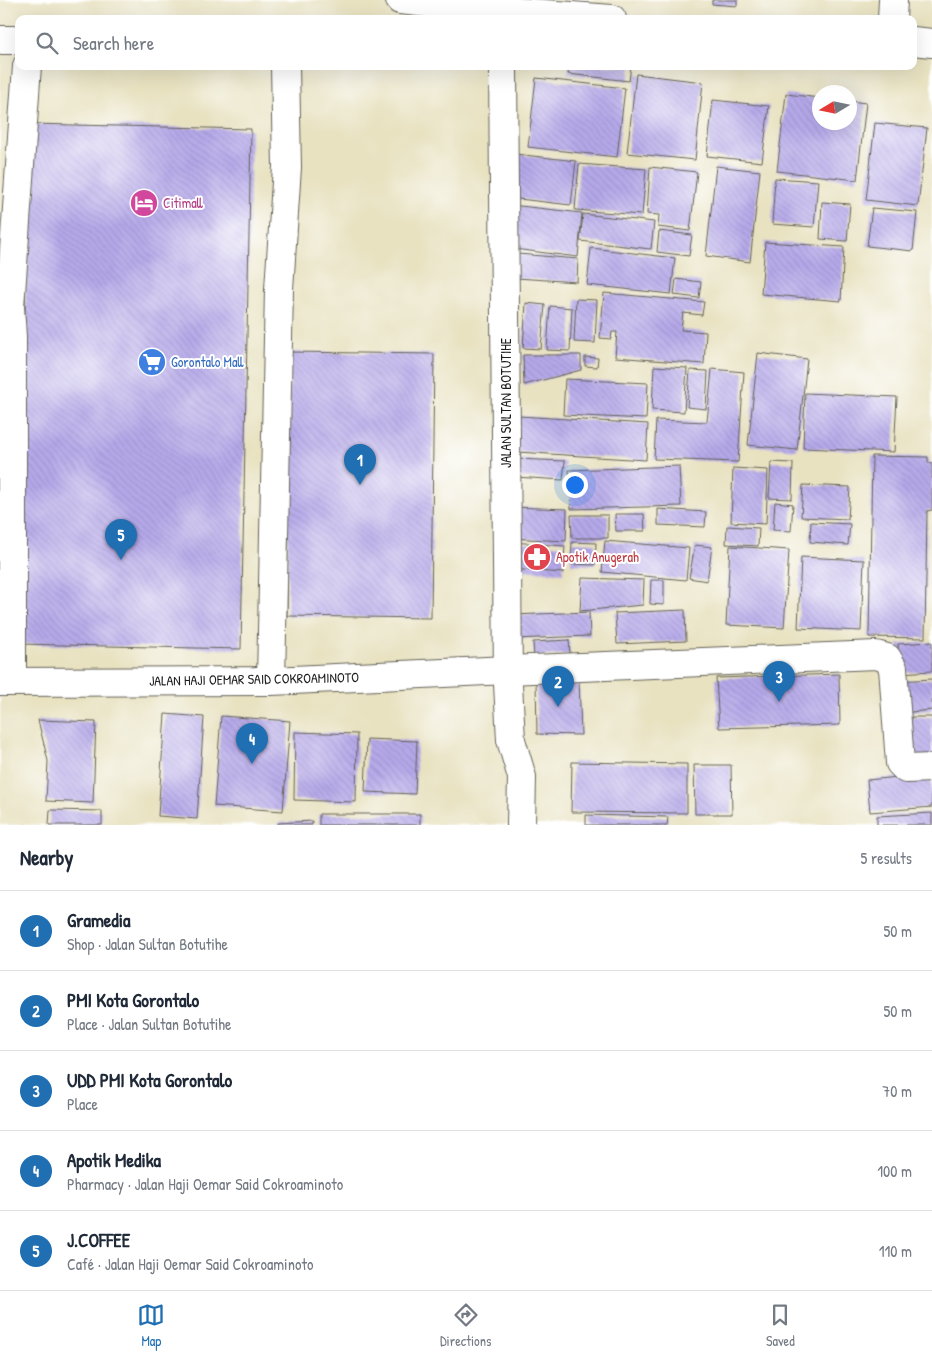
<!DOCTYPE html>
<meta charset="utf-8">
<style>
body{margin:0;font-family:"Patrick Hand",sans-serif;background:#f2f2f3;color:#1f2937}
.compass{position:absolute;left:812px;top:85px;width:45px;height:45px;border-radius:50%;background:#fff;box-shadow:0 5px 20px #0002;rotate:260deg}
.you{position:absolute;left:574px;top:484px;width:18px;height:18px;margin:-12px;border:4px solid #fff;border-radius:50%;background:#1a73e8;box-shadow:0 0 0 8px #1a73e833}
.badge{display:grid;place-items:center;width:32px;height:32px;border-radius:50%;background:#1f6fb2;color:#fff;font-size:16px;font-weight:700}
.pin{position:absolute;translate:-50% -41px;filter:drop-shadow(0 1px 2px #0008)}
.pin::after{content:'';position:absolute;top:26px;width:18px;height:15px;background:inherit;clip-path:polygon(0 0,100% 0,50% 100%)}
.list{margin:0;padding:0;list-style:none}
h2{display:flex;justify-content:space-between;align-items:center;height:65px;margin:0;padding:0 20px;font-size:21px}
h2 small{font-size:16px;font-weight:400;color:#747a83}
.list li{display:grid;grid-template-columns:32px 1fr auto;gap:15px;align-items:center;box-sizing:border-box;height:80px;padding:0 20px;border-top:1px solid #e0e1e3}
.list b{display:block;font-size:19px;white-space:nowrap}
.list p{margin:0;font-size:16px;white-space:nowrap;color:#747a83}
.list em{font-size:16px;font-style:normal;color:#747a83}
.icon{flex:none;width:28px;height:28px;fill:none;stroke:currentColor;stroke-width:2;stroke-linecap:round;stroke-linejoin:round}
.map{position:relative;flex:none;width:932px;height:825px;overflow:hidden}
.search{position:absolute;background:#fff;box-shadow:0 5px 20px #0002;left:15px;right:15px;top:15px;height:55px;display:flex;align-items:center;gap:12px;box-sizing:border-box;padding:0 18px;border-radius:10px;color:#747a83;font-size:19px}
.sheet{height:465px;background:#fff}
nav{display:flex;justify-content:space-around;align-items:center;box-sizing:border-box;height:70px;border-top:1px solid #e0e1e3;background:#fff;font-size:14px;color:#747a83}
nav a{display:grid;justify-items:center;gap:2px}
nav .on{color:#1f6fb2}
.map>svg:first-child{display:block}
</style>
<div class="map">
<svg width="932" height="825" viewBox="0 0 932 825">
<defs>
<pattern id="building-back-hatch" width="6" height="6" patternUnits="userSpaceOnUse" patternTransform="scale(1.25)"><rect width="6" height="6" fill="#b6a9ea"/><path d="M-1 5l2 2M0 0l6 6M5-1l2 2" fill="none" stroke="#9c91c8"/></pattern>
</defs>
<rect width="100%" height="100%" fill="#fff"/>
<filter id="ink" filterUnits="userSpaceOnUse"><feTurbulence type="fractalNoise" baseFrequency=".02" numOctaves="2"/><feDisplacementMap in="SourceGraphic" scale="10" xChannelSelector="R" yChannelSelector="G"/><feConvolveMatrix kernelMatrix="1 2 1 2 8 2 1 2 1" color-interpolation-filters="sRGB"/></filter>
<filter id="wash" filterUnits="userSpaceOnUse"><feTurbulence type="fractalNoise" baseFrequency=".0096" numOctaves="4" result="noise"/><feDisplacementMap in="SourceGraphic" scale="20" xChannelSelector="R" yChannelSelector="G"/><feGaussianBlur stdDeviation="1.12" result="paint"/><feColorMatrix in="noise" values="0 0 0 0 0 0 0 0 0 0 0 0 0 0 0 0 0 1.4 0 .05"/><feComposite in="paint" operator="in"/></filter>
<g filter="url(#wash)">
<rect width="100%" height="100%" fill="#e8e2c1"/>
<g id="blocks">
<path fill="url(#building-back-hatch)" d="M712,0H737V6L712,4Z
M569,66H631L629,81L568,74Z
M636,74L703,82L695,160L627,153Z
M536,78L625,88L617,157L528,147Z
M786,94L820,98V122H850V101L866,103L857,180L777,171Z
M713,100L769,106L762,162L707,156Z
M875,123L927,128L918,206L866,200Z
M29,124L251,129L241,649L18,644Z
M515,154L576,161L571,205L510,198Z
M579,164L646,169L642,215L575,210Z
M716,166L760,171L750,262L706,256Z
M650,167L697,172L690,231L658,227L659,215L647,214Z
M775,178L818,181L814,227L772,224Z
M822,202L850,204L847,241L820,239Z
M511,205L582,213L578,257L506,248Z
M872,208L917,212L913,251L867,246Z
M583,214L654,222L651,249L580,241Z
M659,231L692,235L689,256L657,252Z
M765,242L844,247L841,301L761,294Z
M591,248L675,258L671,294L587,285Z
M518,254L578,259L577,282L516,278Z
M676,279L701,282L699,298L674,295Z
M604,293L704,302L702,315L683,313L681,330L706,332L704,364L615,357L617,332H612L611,339L600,338Z
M576,299L597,300L595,343L574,342Z
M526,303L545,305L541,349L523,348Z
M550,306L572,308L570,351L547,350Z
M290,352L434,354L431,618L287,616Z
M758,353L807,359L797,450L748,445Z
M523,355H581V370L524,385Z
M585,357L598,358L597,367L585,366Z
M654,366L687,368L684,412L652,410Z
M712,369L744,372L738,462L654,459L656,420L707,422Z
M690,370L708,371L706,409L687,407Z
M565,379L648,383L646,419L563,415Z
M805,393L897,397L894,452L803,448Z
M519,416L648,424L646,460L517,452Z
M872,456L928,457V463H932V510L927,511L925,638L869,637Z
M515,459L565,461L563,480L515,477Z
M771,462L793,463L792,499L769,498Z
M679,466L681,506L571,509L569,470Z
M733,468L768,470L766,524L731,522Z
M803,485L850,487L848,519L801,517Z
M775,502L793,504L791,531L773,530Z
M510,507L567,509L566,541L509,538Z
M658,509L706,512L705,527L658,525Z
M615,514H644L645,531H616Z
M571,515H608V538H572Z
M811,522L850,524L848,545L810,542Z
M727,526L759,528L758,546L726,544Z
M605,541L689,548L686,580L602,572Z
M512,542L565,546L563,573L510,569Z
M572,542L596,543L595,565L571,564Z
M695,545L712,547L707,581L689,578Z
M730,546L789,550L784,628L726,625Z
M801,557L864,560L861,631L798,628Z
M582,578L644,580L643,605L580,611Z
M651,580H664V605L650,604Z
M685,610L686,641L617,644L615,613Z
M589,612L590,636L513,639L512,615Z
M569,640L570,654L534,657L533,642Z
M932,642V671L900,673L898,644Z
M839,674L840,725L719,728L716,678Z
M579,678L581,735L537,734L536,680Z
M932,679V710L901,713L898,681Z
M165,714L204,717L197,819L158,816Z
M221,716L290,721L283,811L214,806Z
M905,717H932V761H906Z
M38,720L96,722L93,803L46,801L48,761Z
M295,732L357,734L356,802L294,800Z
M367,739L417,741L415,794L365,792Z
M572,762L687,764V813L571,812Z
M694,765H731L732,814H695Z
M931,774L932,807L870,812L867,780Z
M50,810L102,811V825H49Z
M932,813V825H877V816Z
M319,814H420V825H319Z
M586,815L668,817L667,825H586Z
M312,821V825H278V823Z"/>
</g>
</g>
<g filter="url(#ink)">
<use href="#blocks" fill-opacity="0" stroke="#636156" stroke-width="1"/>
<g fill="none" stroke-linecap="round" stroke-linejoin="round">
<defs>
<path id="minor" d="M400,0L503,11L612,19
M892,19L893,0
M0,40H19
M913,41L932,43
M0,307H10L12,337V682
M10,307L27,66
M271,681L279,289L287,167L285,66
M0,682L271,681L508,670L876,655L887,658L893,668L900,763L906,769L932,768"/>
<path id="major" d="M503,0V19
M503,66L508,684L511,740L522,777L521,825"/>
</defs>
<use href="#minor" stroke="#636156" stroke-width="30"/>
<use href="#major" stroke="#636156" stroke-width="30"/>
<use href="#minor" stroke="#fff" stroke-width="28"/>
<use href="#major" stroke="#fff" stroke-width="28"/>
</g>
</g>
<defs>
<symbol id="hotel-disc" viewBox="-11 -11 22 22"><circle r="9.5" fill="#d1479c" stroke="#fff"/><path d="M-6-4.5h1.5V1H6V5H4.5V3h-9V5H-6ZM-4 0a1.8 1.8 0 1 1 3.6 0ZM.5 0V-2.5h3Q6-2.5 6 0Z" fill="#fff"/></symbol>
<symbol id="supermarket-disc" viewBox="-11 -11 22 22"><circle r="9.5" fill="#3f7fe0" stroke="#fff"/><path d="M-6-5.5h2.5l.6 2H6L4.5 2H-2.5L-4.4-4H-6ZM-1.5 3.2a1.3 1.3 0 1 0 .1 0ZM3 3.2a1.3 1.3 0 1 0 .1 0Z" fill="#fff"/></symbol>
<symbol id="pharmacy-disc" viewBox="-11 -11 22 22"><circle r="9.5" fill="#e0444e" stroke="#fff"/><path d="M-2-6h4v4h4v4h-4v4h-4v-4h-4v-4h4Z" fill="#fff"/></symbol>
</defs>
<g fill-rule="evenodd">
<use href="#hotel-disc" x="128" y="187" width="32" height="32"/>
<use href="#supermarket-disc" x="136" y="346" width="32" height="32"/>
<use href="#pharmacy-disc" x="521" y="541" width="32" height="32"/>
</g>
<g text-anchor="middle" stroke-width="4" stroke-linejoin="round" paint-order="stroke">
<g font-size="14" fill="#b23c85" stroke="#fff" text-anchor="start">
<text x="163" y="208">Citimall</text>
</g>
<g font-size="14" fill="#366cbe" stroke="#fff" text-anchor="start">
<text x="171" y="367">Gorontalo Mall</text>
</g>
<g font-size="14" fill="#1c1c1c" stroke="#fff">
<text transform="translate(506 403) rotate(-90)" y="5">JALAN SULTAN BOTUTIHE</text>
<text transform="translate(254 679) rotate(-1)" y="5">JALAN HAJI OEMAR SAID COKROAMINOTO</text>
</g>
<g font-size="14" fill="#be3a42" stroke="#fff" text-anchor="start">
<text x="556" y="562">Apotik Anugerah</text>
</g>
</g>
</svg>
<svg class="compass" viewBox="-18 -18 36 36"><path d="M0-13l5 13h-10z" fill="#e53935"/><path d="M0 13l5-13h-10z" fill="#747a83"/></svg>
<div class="you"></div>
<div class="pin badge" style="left:360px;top:485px">1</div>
<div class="pin badge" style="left:558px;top:707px">2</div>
<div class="pin badge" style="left:779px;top:702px">3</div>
<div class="pin badge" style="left:252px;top:764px">4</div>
<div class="pin badge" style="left:121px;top:560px">5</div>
<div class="search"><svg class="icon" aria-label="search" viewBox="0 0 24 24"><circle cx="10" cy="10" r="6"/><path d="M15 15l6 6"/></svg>Search here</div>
</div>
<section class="sheet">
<h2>Nearby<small>5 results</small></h2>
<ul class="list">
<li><span class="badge">1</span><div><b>Gramedia</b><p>Shop · Jalan Sultan Botutihe</p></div><em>50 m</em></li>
<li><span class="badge">2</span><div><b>PMI Kota Gorontalo</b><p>Place · Jalan Sultan Botutihe</p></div><em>50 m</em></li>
<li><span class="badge">3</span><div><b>UDD PMI Kota Gorontalo</b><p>Place</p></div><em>70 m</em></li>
<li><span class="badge">4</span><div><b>Apotik Medika</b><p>Pharmacy · Jalan Haji Oemar Said Cokroaminoto</p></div><em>100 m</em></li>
<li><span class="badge">5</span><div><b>J.COFFEE</b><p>Café · Jalan Haji Oemar Said Cokroaminoto</p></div><em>110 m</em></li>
</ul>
</section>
<nav>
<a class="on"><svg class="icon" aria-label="map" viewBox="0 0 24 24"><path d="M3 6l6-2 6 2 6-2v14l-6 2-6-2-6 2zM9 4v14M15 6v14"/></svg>Map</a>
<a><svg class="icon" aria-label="directions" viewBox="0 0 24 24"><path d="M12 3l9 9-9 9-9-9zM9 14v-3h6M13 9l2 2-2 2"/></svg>Directions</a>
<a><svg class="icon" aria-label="saved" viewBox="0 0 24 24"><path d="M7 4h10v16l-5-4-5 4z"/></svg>Saved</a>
</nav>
